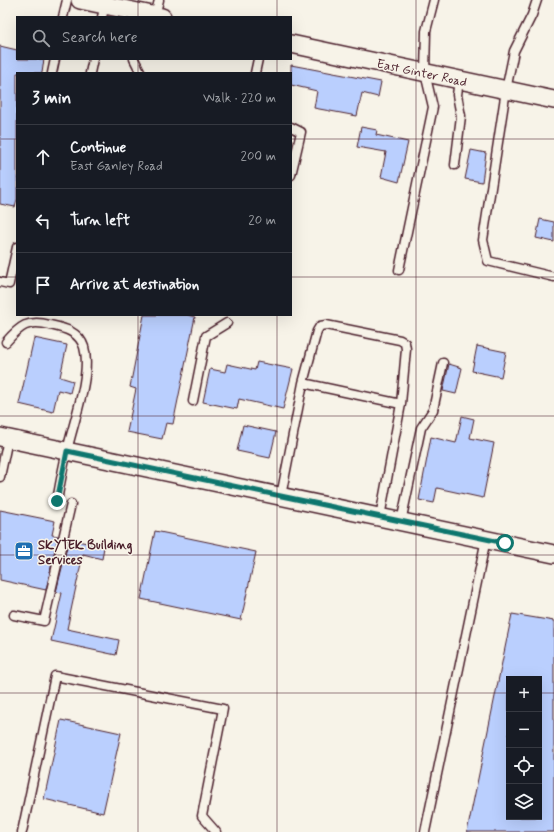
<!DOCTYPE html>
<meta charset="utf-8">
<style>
body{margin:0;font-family:Mynerve,sans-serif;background:#242831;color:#f1f3f6}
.controls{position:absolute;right:12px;bottom:12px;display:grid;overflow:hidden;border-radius:0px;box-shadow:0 4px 16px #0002}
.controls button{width:36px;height:36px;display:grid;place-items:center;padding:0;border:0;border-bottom:1px solid #363941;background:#171b24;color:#f1f3f6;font:20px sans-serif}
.stop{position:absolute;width:12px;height:12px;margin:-9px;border:3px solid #0f766e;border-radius:50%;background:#fff}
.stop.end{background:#0f766e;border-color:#fff;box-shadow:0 1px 4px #0008}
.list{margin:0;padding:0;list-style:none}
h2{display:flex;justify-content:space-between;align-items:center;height:52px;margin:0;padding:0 16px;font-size:17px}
h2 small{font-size:13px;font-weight:400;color:#9ea1a6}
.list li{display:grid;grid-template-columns:26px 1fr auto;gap:12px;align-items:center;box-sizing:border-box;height:64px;padding:0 16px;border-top:1px solid #363941}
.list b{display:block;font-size:15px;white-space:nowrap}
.list p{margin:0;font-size:13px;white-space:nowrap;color:#9ea1a6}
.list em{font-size:13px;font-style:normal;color:#9ea1a6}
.icon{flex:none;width:22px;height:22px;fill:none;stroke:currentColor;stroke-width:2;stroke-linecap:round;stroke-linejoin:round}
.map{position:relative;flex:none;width:554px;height:832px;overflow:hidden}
.search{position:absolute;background:#171b24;box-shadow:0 4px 16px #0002;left:16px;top:16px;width:276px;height:44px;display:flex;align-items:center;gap:10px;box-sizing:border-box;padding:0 14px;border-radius:0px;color:#9ea1a6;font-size:15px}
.panel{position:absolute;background:#171b24;box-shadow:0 4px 16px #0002;left:16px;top:72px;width:276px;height:244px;border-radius:0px}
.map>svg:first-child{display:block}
</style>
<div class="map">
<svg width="554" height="832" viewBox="0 0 554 832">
<rect width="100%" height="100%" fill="#f7f3e8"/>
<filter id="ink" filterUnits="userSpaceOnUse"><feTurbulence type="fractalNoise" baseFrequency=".025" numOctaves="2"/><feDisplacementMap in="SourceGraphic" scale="8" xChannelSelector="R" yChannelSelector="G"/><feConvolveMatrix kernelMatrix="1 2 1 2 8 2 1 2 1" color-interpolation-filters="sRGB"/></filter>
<g filter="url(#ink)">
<path fill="#bacffe" stroke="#4a1f2b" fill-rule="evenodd" d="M0,46L17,50V59H44L42,73H17V199L15,207L0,204Z
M291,65L381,82L378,97L362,93L357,116L314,108L317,91L291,85Z
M361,127L377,130L376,135L408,142L399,182L381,177L386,152L357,147Z
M471,150L486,153L482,182L465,179Z
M540,219L554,222V242L536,238Z
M144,315H187L195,317L173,424L166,423L162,439L127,432L136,389L130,387Z
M34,338L67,345L60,377L73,381L70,393L58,390L53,412L19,404Z
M477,346L506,352L501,377L472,371Z
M257,362L293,369L283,409L239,399L237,409L203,402L210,369L225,372L227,364L255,370Z
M449,364L462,368L456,394L443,391Z
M462,416L474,419L470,438L494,443L483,498L437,488L434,503L419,500L431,437L456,443Z
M243,425L276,432L270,458L237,451Z
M0,510L55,521L52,535L58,536L46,590L0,580Z
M155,531L256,552L241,620L141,599Z
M69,539L104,547L102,559L83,554L67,629L119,640L116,655L51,641L62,593L56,592Z
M512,614L554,621V832H467ZM509,679H539V817H509Z
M61,720L121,733L103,813L44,799Z"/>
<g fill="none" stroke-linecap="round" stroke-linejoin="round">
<defs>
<path id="lane" d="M537,0L532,15L514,51L506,90L483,240L488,261L554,277
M155,16L159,0
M63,17L67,0
M102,17L105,5
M134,59L141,73
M52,73L55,59
M90,73L93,59
M255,73L258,59
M291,127L301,132L291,175
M455,165L461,116L457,95L459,80
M399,270L433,107L425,73L426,31L434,0
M0,282L9,284L17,247
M6,342C20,326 28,319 50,325C63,328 79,331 84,347C92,374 73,423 67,451C63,467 60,484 57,501
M303,383L317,331L320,326L326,325L400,340L405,343L406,349L401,404
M193,401L206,336L227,323
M0,477L8,439
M281,496L303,383L401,404L380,517
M401,522L421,428L433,410L443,363
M14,615L44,621L71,504
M22,832L55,676L223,709L202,816L216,832
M425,832L486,539"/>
<path id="street" d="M80,0L162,17
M291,44L554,100
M0,437L554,554"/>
</defs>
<use href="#lane" stroke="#4a1f2b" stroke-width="11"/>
<use href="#street" stroke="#4a1f2b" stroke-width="20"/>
<use href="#lane" stroke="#f7f3e8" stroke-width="8"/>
<use href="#street" stroke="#f7f3e8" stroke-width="17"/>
</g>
</g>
<g fill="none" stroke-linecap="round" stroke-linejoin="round" filter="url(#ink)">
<path stroke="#0f766e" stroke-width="5" d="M57,501L67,451L505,543"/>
</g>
<path fill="none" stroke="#4a1f2b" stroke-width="1" stroke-opacity="0.55" d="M138,0V17M277,0V17M416,0V832M138,59V73M277,59V73M0,139H17M291,139H554M0,277H17M291,277H554M138,315V832M277,315V832M0,416H554M0,555H554M0,693H509M539,693H554"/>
<defs>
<symbol id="office-square" viewBox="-11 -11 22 22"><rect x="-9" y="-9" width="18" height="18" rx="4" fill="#1f6fb2" stroke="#f7f3e8"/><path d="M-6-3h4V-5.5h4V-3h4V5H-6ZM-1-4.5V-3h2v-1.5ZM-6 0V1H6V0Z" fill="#fff"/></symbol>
</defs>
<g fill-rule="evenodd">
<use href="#office-square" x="13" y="540" width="22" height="22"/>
</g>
<g text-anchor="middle" stroke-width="3" stroke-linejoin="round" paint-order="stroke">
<g font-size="13" fill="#4a1f2b" stroke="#f7f3e8">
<text transform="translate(422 72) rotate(12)" y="5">East Ginter Road</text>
</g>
<g font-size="13" font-weight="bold" fill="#4a1f2b" stroke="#f7f3e8" text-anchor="start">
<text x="38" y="549">SKYTEK Building<tspan x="38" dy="15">Services</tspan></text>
</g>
</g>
</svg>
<div class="controls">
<button>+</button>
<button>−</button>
<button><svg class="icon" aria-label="locate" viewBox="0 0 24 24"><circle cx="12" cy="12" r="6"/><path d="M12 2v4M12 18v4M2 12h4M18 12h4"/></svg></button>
<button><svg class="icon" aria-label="layers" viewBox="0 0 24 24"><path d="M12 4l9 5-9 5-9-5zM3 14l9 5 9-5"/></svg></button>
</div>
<div class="stop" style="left:505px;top:543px"></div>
<div class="stop end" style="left:57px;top:501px"></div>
<div class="search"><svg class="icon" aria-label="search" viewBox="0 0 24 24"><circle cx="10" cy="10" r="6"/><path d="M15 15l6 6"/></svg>Search here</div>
<section class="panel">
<h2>3 min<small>Walk · 220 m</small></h2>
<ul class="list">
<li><svg class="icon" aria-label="ahead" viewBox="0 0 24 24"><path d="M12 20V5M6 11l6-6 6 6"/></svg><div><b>Continue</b><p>East Ganley Road</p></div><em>200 m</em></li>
<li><svg class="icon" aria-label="left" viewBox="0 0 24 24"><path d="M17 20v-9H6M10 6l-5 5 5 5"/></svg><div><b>Turn left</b></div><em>20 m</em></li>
<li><svg class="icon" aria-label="arrive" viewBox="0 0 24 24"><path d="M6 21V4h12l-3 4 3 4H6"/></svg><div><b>Arrive at destination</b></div></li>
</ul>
</section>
</div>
